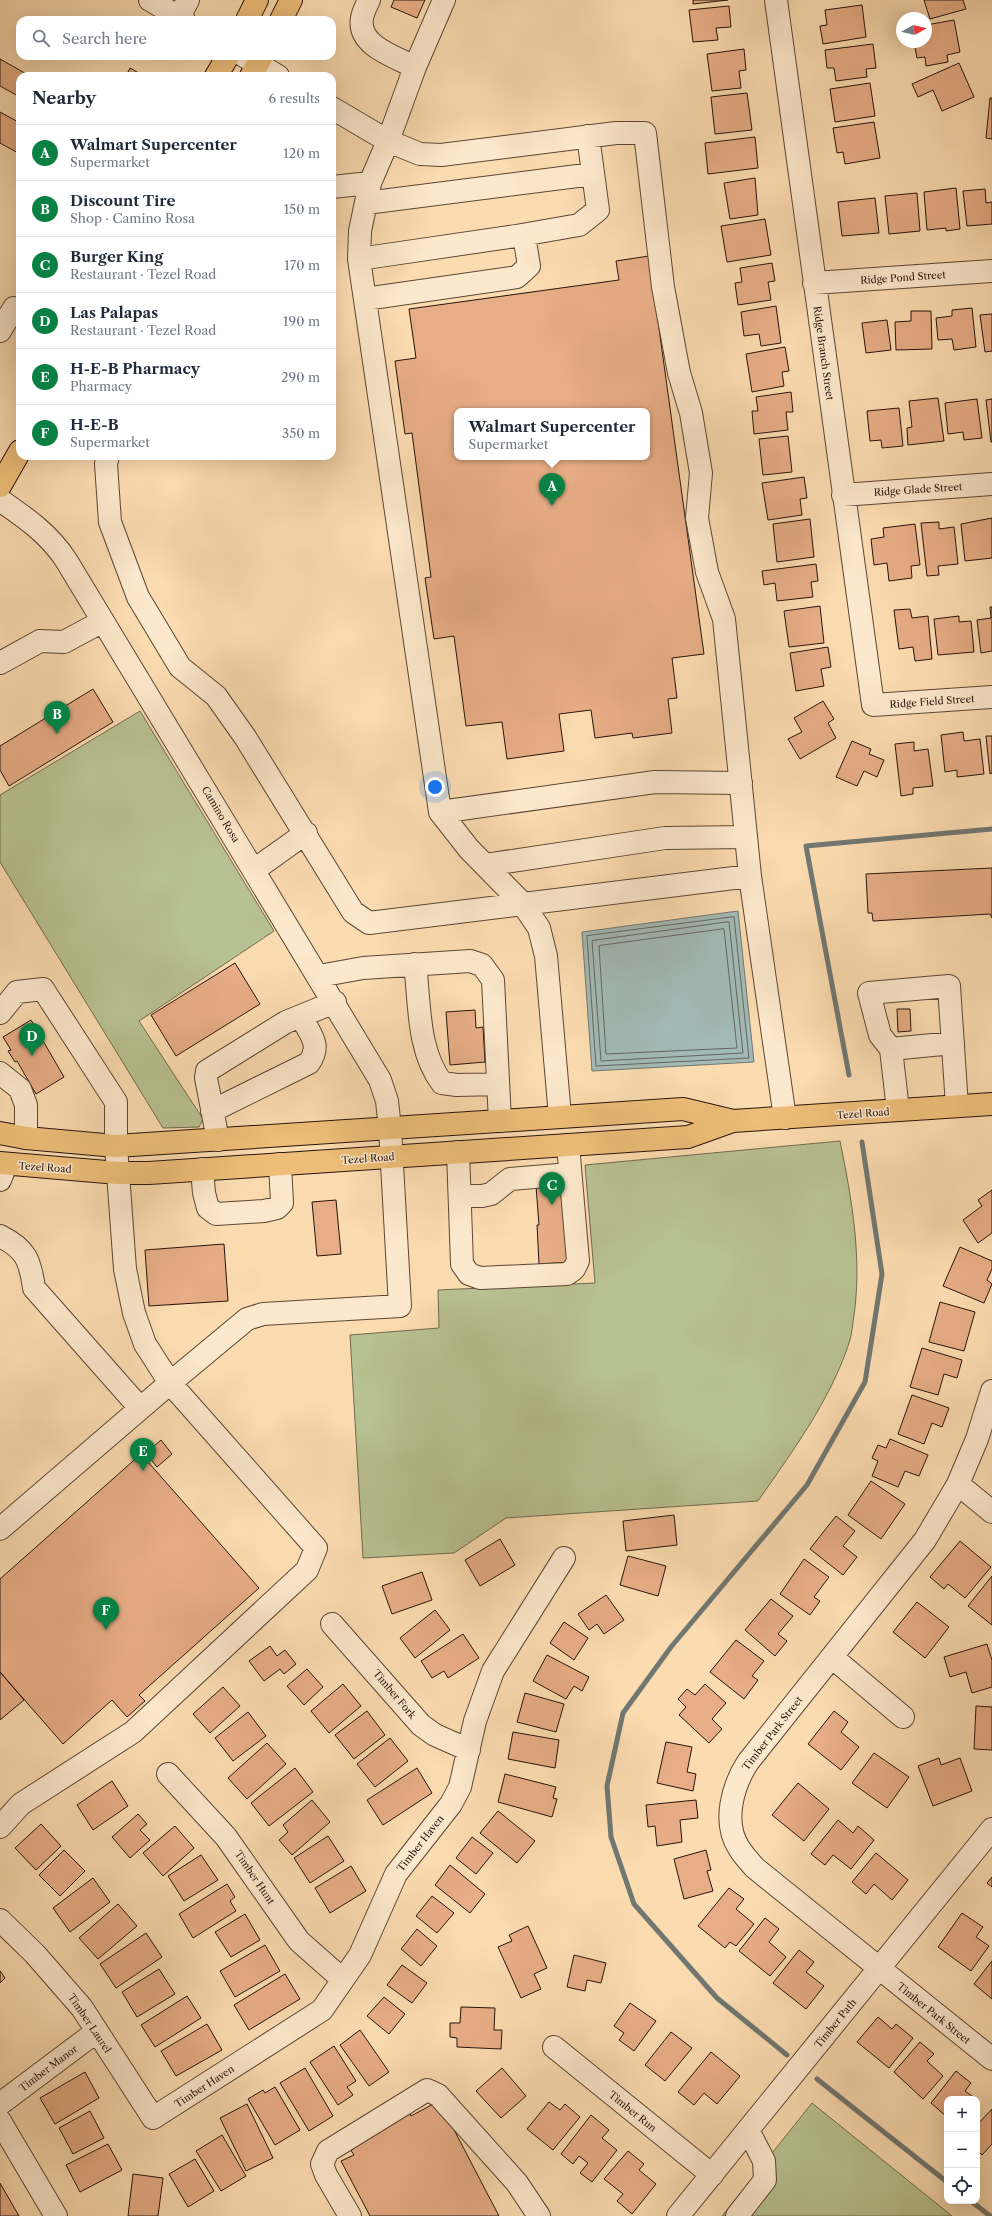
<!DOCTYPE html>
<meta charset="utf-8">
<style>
body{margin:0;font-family:"Libre Caslon Text",serif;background:#f2f2f3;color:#1f2937}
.controls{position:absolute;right:12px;bottom:12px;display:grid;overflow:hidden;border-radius:8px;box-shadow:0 4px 16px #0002}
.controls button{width:36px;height:36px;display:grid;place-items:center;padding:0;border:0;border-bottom:1px solid #e0e1e3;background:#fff;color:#1f2937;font:20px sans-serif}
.compass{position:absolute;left:896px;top:12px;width:36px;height:36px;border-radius:50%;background:#fff;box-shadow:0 4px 16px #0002;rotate:82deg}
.you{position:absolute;left:435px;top:787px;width:14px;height:14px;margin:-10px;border:3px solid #fff;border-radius:50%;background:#1a73e8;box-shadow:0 0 0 6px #1a73e833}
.badge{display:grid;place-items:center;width:26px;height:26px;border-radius:50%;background:#0b8043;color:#fff;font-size:13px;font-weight:700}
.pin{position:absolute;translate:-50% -33px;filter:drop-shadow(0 1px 2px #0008)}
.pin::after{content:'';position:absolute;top:21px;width:14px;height:12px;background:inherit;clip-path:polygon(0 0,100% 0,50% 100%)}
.popup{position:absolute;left:454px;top:408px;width:196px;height:52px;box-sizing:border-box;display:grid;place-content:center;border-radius:8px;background:#fff;filter:drop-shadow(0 1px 3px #0005);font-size:13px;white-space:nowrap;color:#747a83}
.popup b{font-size:15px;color:#1f2937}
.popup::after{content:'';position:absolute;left:50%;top:100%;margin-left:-8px;border:8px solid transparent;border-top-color:#fff}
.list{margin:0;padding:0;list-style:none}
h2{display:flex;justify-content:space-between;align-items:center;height:52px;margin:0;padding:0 16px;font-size:17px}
h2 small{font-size:13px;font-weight:400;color:#747a83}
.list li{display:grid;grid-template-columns:26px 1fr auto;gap:12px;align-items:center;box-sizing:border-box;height:56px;padding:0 16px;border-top:1px solid #e0e1e3}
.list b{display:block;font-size:15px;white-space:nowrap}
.list p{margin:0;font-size:13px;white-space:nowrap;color:#747a83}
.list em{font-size:13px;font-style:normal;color:#747a83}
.icon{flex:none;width:22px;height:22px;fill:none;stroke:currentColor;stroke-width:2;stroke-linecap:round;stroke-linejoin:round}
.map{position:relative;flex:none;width:992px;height:2216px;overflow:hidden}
.search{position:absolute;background:#fff;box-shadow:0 4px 16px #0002;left:16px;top:16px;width:320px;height:44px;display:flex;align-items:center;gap:10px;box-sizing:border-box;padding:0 14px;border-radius:12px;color:#747a83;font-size:15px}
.panel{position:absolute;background:#fff;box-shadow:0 4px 16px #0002;left:16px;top:72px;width:320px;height:388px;border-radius:12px}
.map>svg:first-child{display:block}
</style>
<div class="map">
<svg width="992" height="2216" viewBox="0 0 992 2216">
<rect width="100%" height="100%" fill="#fbdbb0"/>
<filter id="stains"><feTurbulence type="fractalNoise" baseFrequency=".005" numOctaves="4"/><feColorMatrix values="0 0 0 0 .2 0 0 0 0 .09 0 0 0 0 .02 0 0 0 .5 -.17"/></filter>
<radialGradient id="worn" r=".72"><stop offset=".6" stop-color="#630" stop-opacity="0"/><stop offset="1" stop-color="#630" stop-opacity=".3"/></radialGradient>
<path fill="#b8c191" stroke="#706a4e" d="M140,711L274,931L139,1021L203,1119L199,1127L163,1128L0,862V795Z
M840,1141C852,1200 863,1261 853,1322C852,1330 851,1338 848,1346C829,1402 792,1452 758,1501L506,1518L454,1553L363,1558L350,1335L439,1328L438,1290L595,1283L585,1165Z
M812,2103L952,2216H722Z"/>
<path fill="#a2b9b5" stroke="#717771" d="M738,911L754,1062L592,1071L582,932Z"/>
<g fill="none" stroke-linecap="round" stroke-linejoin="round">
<path stroke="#646660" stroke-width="1" d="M734,917L749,1058L596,1066L587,936Z
M729,922L743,1053L601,1061L592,941Z
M724,929L737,1048L606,1054L599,946Z"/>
<path stroke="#717771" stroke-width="5" d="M849,1075L806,846L992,829
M787,2055L717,1998L634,1904L611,1837L607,1786L623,1713L671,1647L807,1485L865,1382L882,1274L862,1142
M817,2079L947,2182
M971,2201L990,2216"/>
</g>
<path fill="#e7ad86" stroke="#27140c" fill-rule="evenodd" d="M394,0H425L417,18L391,7Z
M693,0H728L693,4Z
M924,0H963L966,9L930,19Z
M862,5L866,37L823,44L820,26L827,25L825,10Z
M729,6L731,27L716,28L718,40L693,42L689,10Z
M954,20L960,52L947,55L948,62L926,66L925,57L917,58L914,42H926V25Z
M873,44L876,68L866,69L867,77L836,81L834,68H827L825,50Z
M744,49L746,70L739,71L741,88L712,91L707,54Z
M0,59L30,76H20V97L0,86Z
M959,63L974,97L942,111L933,90L918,97L912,84Z
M130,68L144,76H126Z
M870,83L875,116L835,122L830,89Z
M747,93L752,130L715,134L711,97Z
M990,98H992V139L986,138Z
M0,112L20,123V154L0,143Z
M874,122L880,158L845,164L843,152L837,153L833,128Z
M755,137L758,168L708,174L705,143Z
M755,178L758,215L730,219L724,183Z
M956,188L960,229L946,231V228L927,230L924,192Z
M985,189L986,203L992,202V224L967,226L963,191Z
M917,193L920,231L889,234L885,196Z
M875,198L879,233L842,236L838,202Z
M765,219L771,255L727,262L721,226Z
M649,256L704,654L672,658L677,698L668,699L672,733L633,738L632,733L595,738L591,710L559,714L564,751L507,759L502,722L466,726L454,636L434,639L425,578L431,577L412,433L405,434L395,361L416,358L409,309L619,280L616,261ZM457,411H647V457H457Z
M772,263L775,281L768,282L771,300L738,305L735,283L742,282L740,268Z
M776,306L781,343L761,346L759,334L744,336L741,312Z
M972,308L976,347L954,350L952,339L938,340L936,318L952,316V310Z
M911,311H931L932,349L896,350L895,322L911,321Z
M992,314V351L985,352L980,315Z
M887,320L891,350L866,353L862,323Z
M785,347L789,371L782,372L784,386L752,392L746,354Z
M791,392L793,412H786L788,430L754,434L752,411H758L756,397Z
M938,398L944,441L908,445L907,428L912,427L909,401Z
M977,399L982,438L964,440L963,432L948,434L945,403Z
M992,399V442H991L986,400Z
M899,408L903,446L882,448L881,440L870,441L867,411Z
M788,436L792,472L763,475L759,439Z
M804,477L807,498L800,499L802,515L768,520L762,483Z
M992,518V558L965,561L961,524Z
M810,519L814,557L777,562L773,524Z
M939,522V529L954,527L958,564L938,566L939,575L927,576L921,523Z
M915,524L920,565L911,566L912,578L889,581L887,563L874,565L871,539L884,537L883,528Z
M816,564L818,581L811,582L813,597L777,601L775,583L764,585L762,571Z
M820,606L824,643L789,647L784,611Z
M990,607H992V651L981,653L977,620L991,618Z
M910,609L912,618L928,616L932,659L915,661L913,647L899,649L894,610Z
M959,616V622L971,621L974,652L938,655L934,619Z
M828,647L831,667L821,669L824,686L796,691L790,653Z
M93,689L113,722L9,786L0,770V746Z
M823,701L834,719L828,723L836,738L800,759L788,739L802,732L794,718Z
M963,732L964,741L980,739L984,774L957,777V770L945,772L941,735Z
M986,736H992V773L990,774Z
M852,741L871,749L869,754L884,760L877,777L864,771L857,786L836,777Z
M914,742V751L928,749L933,786L913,788V794L901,796L895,744Z
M992,868V918L990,914L873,921L872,913H868L866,874Z
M235,963L260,1004L176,1056L151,1015Z
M897,1009H910L911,1031L898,1032Z
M475,1010L476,1028L483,1027L485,1062L450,1065L446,1012Z
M31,1020L64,1077L36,1094L17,1061L15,1062L8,1051L11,1050L3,1037Z
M565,1183L571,1262L539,1264L537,1225H539L536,1186Z
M992,1190V1233L978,1243L963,1220L982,1206L978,1200Z
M336,1200L341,1254L317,1256L312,1202Z
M224,1244L228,1301L149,1306L145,1250Z
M960,1247L992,1261V1269L987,1280L992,1284L984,1303L943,1286Z
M940,1302L975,1312L964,1351L929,1342Z
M922,1348L962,1360L957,1378L944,1374L938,1395L910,1387Z
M912,1395L949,1408L942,1427L932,1423L924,1444L898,1434Z
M890,1439L928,1455L919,1476L905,1471L898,1487L872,1476L878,1461L872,1458L878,1445L886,1448Z
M161,1440L172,1454L157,1467L146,1453Z
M141,1454L259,1588L139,1695L145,1701L127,1717L112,1700L63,1744L0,1672V1579Z
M871,1481L905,1504L881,1539L848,1515Z
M674,1515L677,1545L626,1551L623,1521Z
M836,1516L855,1531L843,1546L857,1557L843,1575L810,1549Z
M500,1539L515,1565L480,1586L465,1560Z
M960,1541L991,1567L965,1598L948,1584L944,1589L930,1577Z
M628,1556L666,1566L658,1596L620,1585Z
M804,1559L829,1577L814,1597L820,1601L810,1615L780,1594Z
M422,1572L432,1600L392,1614L382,1586Z
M992,1576V1625L968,1606Z
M606,1595L624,1620L604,1634L597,1624L589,1630L578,1614Z
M771,1599L793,1616L778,1634L787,1641L775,1656L745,1630Z
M917,1602L949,1627L925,1658L893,1632Z
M435,1610L450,1630L415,1658L400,1638Z
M564,1622L588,1638L574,1660L550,1643Z
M463,1634L479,1658L448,1678L444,1671L432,1678L421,1661Z
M736,1640L764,1661L752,1676L758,1680L744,1699L710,1672Z
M987,1644L992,1660V1687L972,1693L966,1672L950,1677L944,1657Z
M270,1646L277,1656L285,1650L296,1664L284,1674L280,1669L264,1681L249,1661Z
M547,1655L589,1677L582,1691L574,1686L566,1699L533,1681Z
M307,1669L323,1687L304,1705L287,1686Z
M0,1672L24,1700L0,1720Z
M343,1684L361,1706L329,1733L311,1711Z
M705,1684L726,1703L712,1719L722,1729L709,1743L679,1715L686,1707L678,1699L687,1689L695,1695Z
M223,1687L240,1706L210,1733L193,1714Z
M525,1693L564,1704L556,1732L517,1722Z
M976,1706L992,1707V1750L974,1749Z
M367,1711L385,1735L354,1759L335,1735Z
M834,1711L848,1722L841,1732L859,1747L841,1770L808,1744Z
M248,1712L266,1736L233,1761L215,1738Z
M513,1732L559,1740L555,1768L508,1759Z
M390,1738L408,1761L375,1787L357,1764Z
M666,1742L692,1747L687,1772L696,1774L693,1791L657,1783Z
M267,1743L286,1764L247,1799L228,1778Z
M874,1753L909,1777L887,1808L852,1783Z
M939,1758L941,1765L960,1758L972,1791L933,1806L918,1766Z
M295,1768L313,1792L269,1826L251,1803Z
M417,1768L432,1793L383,1825L367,1800Z
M505,1774L556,1787L553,1798L557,1799L552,1817L498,1802Z
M112,1781L128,1806L93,1830L77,1805Z
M798,1783L829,1809L804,1841L772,1815Z
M312,1800L330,1822L292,1855L279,1840L288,1832L283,1825Z
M696,1800L698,1818L680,1820L682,1842L657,1846L655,1826L648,1827L646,1805Z
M498,1811L535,1841L517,1863L480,1833Z
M138,1814L147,1824L140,1830L150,1840L130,1858L112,1837Z
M838,1820L853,1833L858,1826L874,1840L851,1869L833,1855L825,1865L811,1854Z
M41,1824L61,1846L36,1870L15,1848Z
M175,1826L194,1848L163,1876L143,1853Z
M328,1836L344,1861L310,1883L294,1858Z
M472,1837L493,1853L476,1874L456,1858Z
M64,1850L85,1871L60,1896L39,1875Z
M706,1850L711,1870L707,1871L713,1891L684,1899L674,1859Z
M876,1853L908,1880L892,1900L874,1884L866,1894L852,1882Z
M201,1855L218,1880L184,1901L168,1876Z
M450,1865L485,1894L470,1913L435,1885Z
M351,1866L366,1891L330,1913L315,1888Z
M992,1877V1887L987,1883Z
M93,1878L110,1902L70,1932L53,1908Z
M227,1884L235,1897L230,1901L236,1911L193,1938L179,1914Z
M729,1888L744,1899L736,1909L754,1924L736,1946L730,1942L725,1948L698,1926Z
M432,1896L454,1913L437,1933L416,1916Z
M118,1904L137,1926L98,1959L79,1938Z
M962,1913L983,1927L976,1937L989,1946L971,1971L938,1947Z
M245,1914L260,1940L231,1957L215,1932Z
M765,1918L779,1929L769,1942L786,1957L770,1976L739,1951Z
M528,1926L547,1968L534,1974L541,1989L521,1998L498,1947L512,1941L509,1935Z
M417,1929L437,1946L421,1966L401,1949Z
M146,1933L162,1957L116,1988L100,1964Z
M265,1945L280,1971L235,1997L220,1971Z
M799,1950L814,1962L806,1972L824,1986L806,2009L773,1983Z
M574,1955L606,1963L601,1983L587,1980L585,1991L567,1987Z
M992,1961V1999L974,1984Z
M402,1965L427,1983L412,2003L387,1985Z
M159,1969L175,1994L137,2017L122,1992Z
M0,1971L5,1978L0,1983Z
M285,1974L300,1999L249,2030L234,2005Z
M187,1996L201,2018L155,2047L141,2025Z
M384,1997L405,2014L389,2034L367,2016Z
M630,2003L656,2021L634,2051L619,2040L624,2033L614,2026Z
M461,2007L495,2008L494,2030H502L501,2049L457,2047V2038L450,2037V2023H460Z
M878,2017L892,2029L896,2024L913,2038L889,2068L857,2042Z
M207,2024L222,2050L176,2076L161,2051Z
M360,2030L389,2072L369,2086L340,2045Z
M671,2032L692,2048L665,2081L645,2065Z
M920,2042L934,2054L927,2061L943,2076L923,2099L894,2072Z
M334,2046L356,2081L347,2087L353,2095L338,2105L310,2062Z
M711,2052L740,2076L717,2104L704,2093L694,2105L678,2092Z
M305,2068L333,2116L309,2131L280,2083Z
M502,2068L526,2096L501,2118L476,2091Z
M956,2071L971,2083L965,2091L976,2099H947V2117L931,2103Z
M85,2072L99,2098L55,2124L40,2098Z
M275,2087L300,2130L275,2145L248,2099L263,2090L265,2093Z
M439,2101L499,2216H370L341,2161L354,2155L348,2146L410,2113L411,2116Z
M549,2102L560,2110L565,2104L580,2117L553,2150L527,2129Z
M247,2104L273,2158L246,2171L220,2118Z
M992,2109V2144L982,2155L977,2150V2125Z
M90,2111L104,2138L73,2154L59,2128Z
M591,2115L609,2130L602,2138L617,2150L592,2182L580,2173L588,2163L579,2156L573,2164L561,2154Z
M222,2135L246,2176L221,2191L196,2151Z
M108,2144L122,2170L80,2192L66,2165Z
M628,2151L644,2164L639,2170L656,2184L632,2214L617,2201L623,2194L604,2179Z
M195,2159L214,2191L188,2207L169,2174Z
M133,2174L163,2178L158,2216H128Z
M0,2183L19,2216H0Z"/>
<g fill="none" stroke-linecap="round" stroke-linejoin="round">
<defs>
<path id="minor" d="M150,0L184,20
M369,0C366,6 363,12 362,18C357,46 396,57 415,67
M444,0L415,67L388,141L370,183L360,231L359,259L440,812L469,849L522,903L539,928L546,956L560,1116
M776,0L873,705L992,697
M179,17L188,0
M244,56L278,76
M332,108L388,141L420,154L441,155L616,133H645L663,287L679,373L691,413L701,473L697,518L707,572L724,619L750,876L785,1118
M332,187L370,183
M366,203L593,174
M359,259L516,236L579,225L598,210L588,136
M814,283L992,271
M365,299L517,277L529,266L524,235
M0,331L14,308
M108,456L106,464L110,522L138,597L180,667L216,696L245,737L353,912L369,923L750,876
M843,495L992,484
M0,500C26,518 49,534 66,560L380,1080L387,1101L390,1129L400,1306L263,1314L247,1319L170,1383L0,1529
M0,663L40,641L64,642L103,621
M440,812L655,782L741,783
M485,865L665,838L746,837
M254,870L306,833
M415,964C420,1004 417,1050 442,1083L457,1085L498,1084
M319,976L363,968L470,961L482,965L493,980L500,1121
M0,1013L17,992L43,989L116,1102V1146L125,1269L134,1313L145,1344L170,1383L316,1548L307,1570L133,1732L21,1804L0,1827
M891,1049L953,1043
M0,1073L20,1089L26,1105V1138
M898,1110L891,1049L880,1035L869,993L949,986L957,1106
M212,1111L309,1063C322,1044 310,1035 301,1016
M218,1140L206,1078L207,1071L286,1022L335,1002
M458,1152L462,1264L469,1274L480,1278L567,1274L574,1269L578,1261L568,1145
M202,1169L204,1193L208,1208L216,1214L264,1211L277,1208L282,1203L280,1164
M0,1180L6,1165
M460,1196H482L491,1194L510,1179L570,1174
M0,1236C26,1249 30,1260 34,1288L140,1408
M992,1391L977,1439L958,1484L925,1540L748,1762C733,1785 722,1822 739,1848C743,1855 749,1861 755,1868L992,2059
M958,1484L992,1512
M332,1624L421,1725L435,1735L469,1750
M833,1658L903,1717
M168,1774L226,1837L299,1941L342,1979
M0,1920L35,1954L82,2008L153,2118L322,2010L360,1955L396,1874L451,1804L460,1787L475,1721L493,1671L564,1558
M554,2047L712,2175
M0,2104L96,2032
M0,2121L56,2216
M350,2216L326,2175L322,2164L328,2151L427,2090L438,2095L517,2183L539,2216
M678,2216L992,1829
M737,2216L765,2180L764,2161L748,2130"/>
<path id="major" d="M247,20L257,0
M281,20L291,0
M216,76L228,56
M251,76L262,56
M0,486L20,451
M0,1133L26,1138L116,1146L683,1109L733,1121
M0,1163L118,1173H149L688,1137L733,1121L992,1104"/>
</defs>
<use href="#minor" stroke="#5c4635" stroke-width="24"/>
<use href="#major" stroke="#27140c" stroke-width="24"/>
<use href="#minor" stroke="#fce8cc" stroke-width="22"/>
<use href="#major" stroke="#eebe78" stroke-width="22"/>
</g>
<g text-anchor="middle" stroke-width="3" stroke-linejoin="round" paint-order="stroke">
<g font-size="10" fill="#27140c" stroke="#fce8cc">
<text transform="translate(903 277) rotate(-4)" y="4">Ridge Pond Street</text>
<text transform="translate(824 353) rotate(82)" y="4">Ridge Branch Street</text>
<text transform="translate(918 489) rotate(-4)" y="4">Ridge Glade Street</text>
<text transform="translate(932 701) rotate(-4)" y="4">Ridge Field Street</text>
<text transform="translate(221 814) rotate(59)" y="4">Camino Rosa</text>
<text transform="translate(863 1113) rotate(-4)" y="4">Tezel Road</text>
<text transform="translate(368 1158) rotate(-4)" y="4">Tezel Road</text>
<text transform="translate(45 1167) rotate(4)" y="4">Tezel Road</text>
<text transform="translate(395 1694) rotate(50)" y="4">Timber Fork</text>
<text transform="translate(772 1733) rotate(-52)" y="4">Timber Park Street</text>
<text transform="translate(420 1843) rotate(-52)" y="4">Timber Haven</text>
<text transform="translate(255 1877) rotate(56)" y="4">Timber Hunt</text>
<text transform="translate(934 2013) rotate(39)" y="4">Timber Park Street</text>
<text transform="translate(90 2023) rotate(56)" y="4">Timber Laurel</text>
<text transform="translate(835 2023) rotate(-51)" y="4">Timber Path</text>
<text transform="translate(48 2068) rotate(-37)" y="4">Timber Manor</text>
<text transform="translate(204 2086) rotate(-33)" y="4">Timber Haven</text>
<text transform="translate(633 2111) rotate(39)" y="4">Timber Run</text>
</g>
</g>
<rect width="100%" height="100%" filter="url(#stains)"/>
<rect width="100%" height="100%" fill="url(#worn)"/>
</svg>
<div class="controls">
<button>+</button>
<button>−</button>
<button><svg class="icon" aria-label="locate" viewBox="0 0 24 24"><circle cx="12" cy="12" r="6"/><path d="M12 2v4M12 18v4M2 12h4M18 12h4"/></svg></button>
</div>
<svg class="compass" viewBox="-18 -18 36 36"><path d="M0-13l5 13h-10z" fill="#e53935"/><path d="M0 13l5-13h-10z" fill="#747a83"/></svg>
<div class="you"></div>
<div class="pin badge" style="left:552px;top:506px">A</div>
<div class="popup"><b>Walmart Supercenter</b>Supermarket</div>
<div class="pin badge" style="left:57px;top:734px">B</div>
<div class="pin badge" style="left:552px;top:1205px">C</div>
<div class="pin badge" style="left:32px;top:1056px">D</div>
<div class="pin badge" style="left:143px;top:1471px">E</div>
<div class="pin badge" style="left:106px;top:1630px">F</div>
<div class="search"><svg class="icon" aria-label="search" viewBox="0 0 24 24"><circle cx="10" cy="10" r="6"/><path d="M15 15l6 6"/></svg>Search here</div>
<section class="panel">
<h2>Nearby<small>6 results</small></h2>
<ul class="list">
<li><span class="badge">A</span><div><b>Walmart Supercenter</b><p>Supermarket</p></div><em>120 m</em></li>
<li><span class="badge">B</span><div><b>Discount Tire</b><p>Shop · Camino Rosa</p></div><em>150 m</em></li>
<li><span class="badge">C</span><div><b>Burger King</b><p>Restaurant · Tezel Road</p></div><em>170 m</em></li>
<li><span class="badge">D</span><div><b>Las Palapas</b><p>Restaurant · Tezel Road</p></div><em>190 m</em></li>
<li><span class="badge">E</span><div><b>H-E-B Pharmacy</b><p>Pharmacy</p></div><em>290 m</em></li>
<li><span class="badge">F</span><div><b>H-E-B</b><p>Supermarket</p></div><em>350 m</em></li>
</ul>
</section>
</div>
